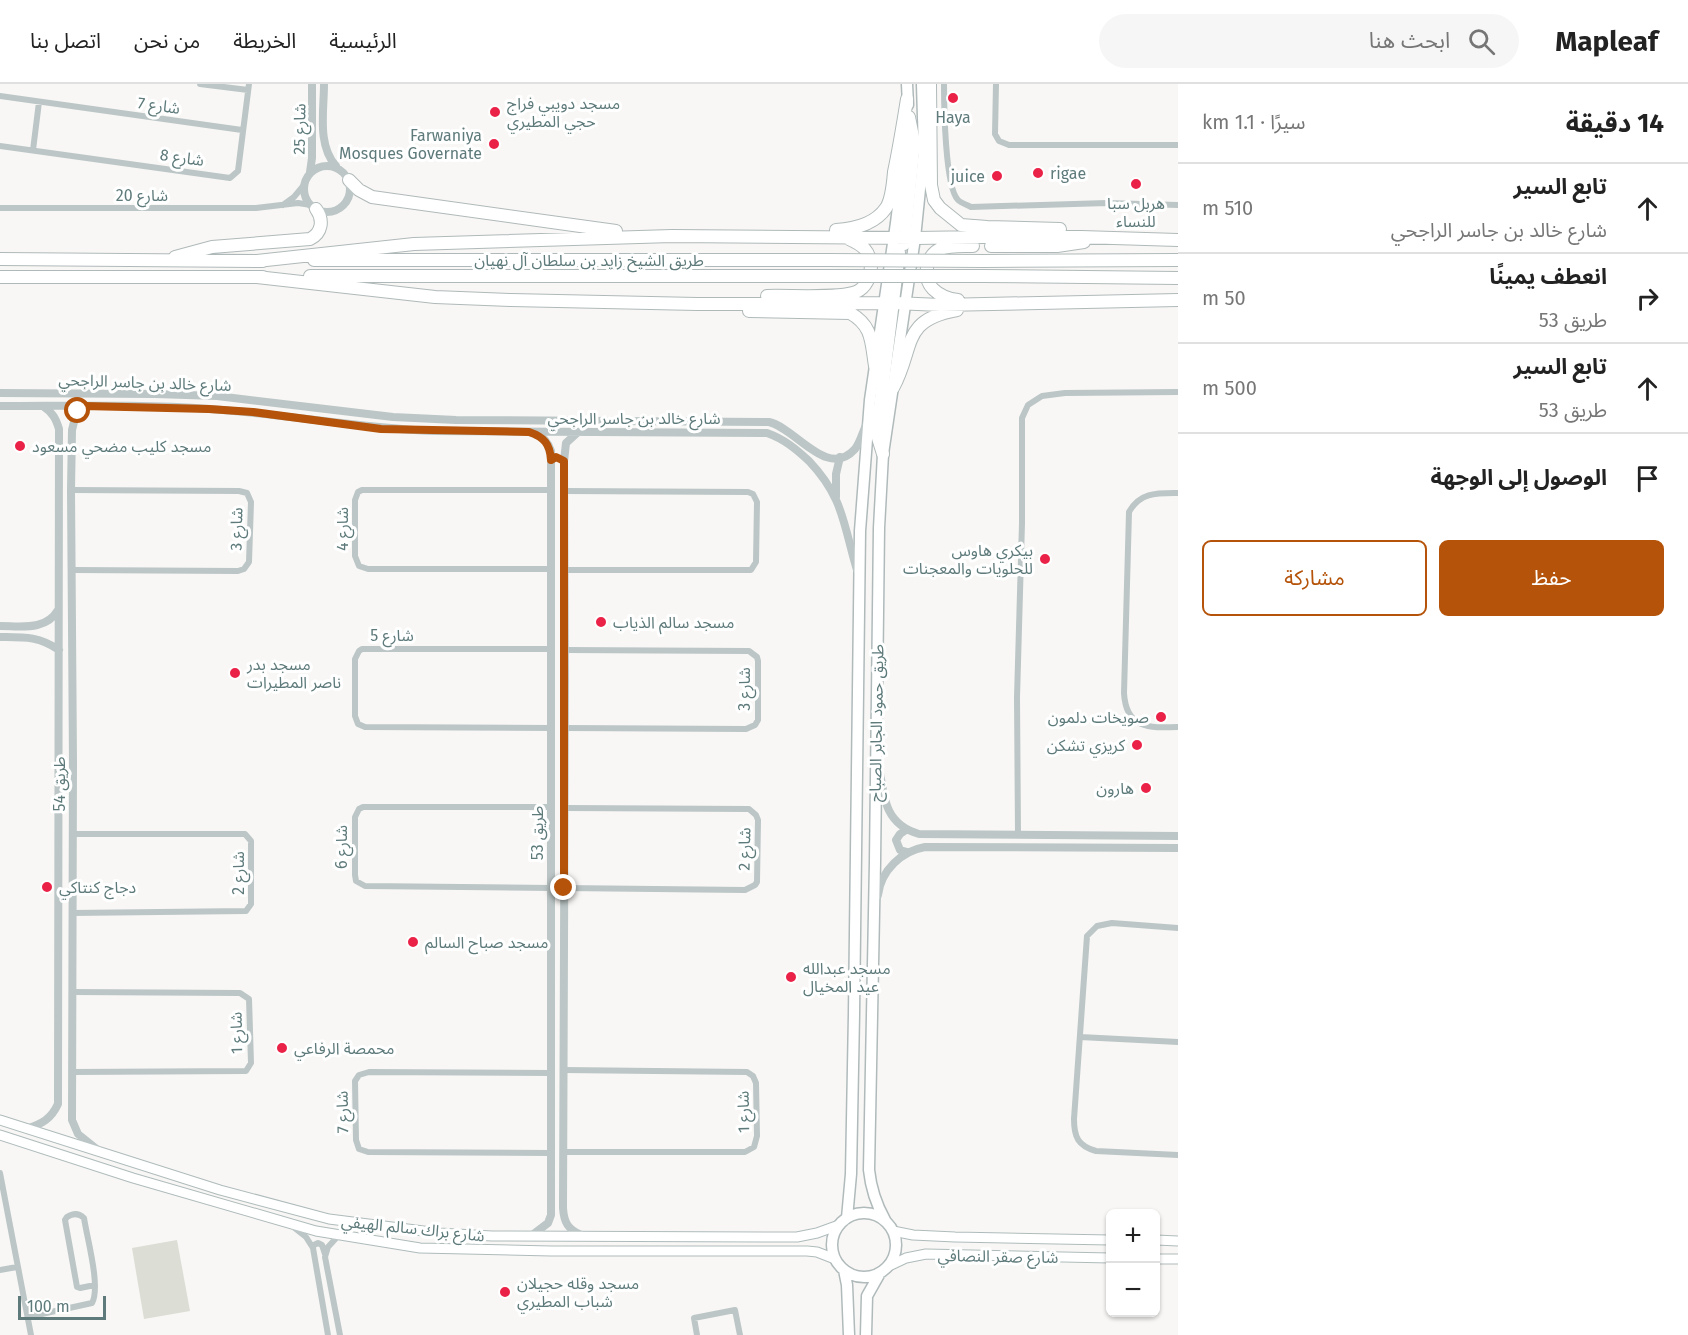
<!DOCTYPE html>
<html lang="ar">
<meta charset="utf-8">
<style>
body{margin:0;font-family:"Fira Sans","Noto Sans Arabic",sans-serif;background:#f6f6f6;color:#222;direction:rtl}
.controls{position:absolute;right:18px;bottom:18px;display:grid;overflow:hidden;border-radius:9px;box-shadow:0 2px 4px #0004}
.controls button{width:54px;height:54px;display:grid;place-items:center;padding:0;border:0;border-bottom:2px solid #e0e0e0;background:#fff;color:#222;font:30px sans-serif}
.scale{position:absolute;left:18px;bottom:15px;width:88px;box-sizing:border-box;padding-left:6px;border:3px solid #5e7a7b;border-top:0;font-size:16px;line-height:21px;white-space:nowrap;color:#5e7a7b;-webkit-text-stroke:4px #fff;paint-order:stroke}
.stop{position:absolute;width:18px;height:18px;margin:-14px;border:4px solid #b45309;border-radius:50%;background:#fff}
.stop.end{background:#b45309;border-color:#fff;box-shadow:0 2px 6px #0008}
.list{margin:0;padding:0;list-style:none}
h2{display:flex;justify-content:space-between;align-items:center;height:78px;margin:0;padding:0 24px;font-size:26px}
h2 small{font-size:20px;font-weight:400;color:#767676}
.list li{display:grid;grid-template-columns:39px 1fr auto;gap:18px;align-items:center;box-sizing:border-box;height:90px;padding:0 24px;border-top:2px solid #e0e0e0}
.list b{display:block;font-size:22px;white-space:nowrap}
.list p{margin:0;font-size:20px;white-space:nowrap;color:#767676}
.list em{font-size:20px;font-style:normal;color:#767676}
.actions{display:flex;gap:12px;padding:18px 24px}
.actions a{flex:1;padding:14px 0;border:2px solid #b45309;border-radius:9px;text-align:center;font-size:21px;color:#b45309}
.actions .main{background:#b45309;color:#fff}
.icon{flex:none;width:33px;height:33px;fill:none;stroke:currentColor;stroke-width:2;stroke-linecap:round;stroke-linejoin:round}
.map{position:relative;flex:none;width:1178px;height:1251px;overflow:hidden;direction:ltr}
header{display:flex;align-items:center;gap:36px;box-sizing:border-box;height:84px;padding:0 30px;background:#fff;border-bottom:2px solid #e0e0e0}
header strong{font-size:28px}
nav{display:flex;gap:33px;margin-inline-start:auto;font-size:21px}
.search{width:420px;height:54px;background:#f6f6f6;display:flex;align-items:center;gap:15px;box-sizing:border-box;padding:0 21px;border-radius:33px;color:#767676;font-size:22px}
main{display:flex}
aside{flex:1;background:#fff}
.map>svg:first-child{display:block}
</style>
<header>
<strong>Mapleaf</strong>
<div class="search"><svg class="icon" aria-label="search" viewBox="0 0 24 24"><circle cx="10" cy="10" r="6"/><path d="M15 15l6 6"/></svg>ابحث هنا</div>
<nav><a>الرئيسية</a><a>الخريطة</a><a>من نحن</a><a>اتصل بنا</a></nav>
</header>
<main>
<aside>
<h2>14 دقيقة<small>سيرًا · 1.1 km</small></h2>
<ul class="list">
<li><svg class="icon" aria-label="ahead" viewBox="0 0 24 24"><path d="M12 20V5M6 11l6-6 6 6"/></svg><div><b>تابع السير</b><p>شارع خالد بن جاسر الراجحي</p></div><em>510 m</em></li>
<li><svg class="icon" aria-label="right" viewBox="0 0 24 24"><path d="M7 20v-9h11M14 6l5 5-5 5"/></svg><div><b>انعطف يمينًا</b><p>طريق 53</p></div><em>50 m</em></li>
<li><svg class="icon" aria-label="ahead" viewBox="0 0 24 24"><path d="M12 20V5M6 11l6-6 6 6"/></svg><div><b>تابع السير</b><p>طريق 53</p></div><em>500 m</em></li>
<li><svg class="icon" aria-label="arrive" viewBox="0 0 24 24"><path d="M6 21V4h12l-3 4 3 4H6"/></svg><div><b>الوصول إلى الوجهة</b></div></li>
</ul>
<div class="actions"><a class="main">حفظ</a><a>مشاركة</a></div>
</aside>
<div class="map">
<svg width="1178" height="1251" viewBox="0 0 1178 1251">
<rect width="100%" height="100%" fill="#f8f7f5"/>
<path fill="#dcddd4" d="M177,1156L190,1227L144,1235L132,1164Z"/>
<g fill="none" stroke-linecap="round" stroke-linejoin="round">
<defs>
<path id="secondary" d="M0,1036L220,1106L329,1135L439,1149L492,1152L797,1153L817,1149L839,1141
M0,1051L133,1094L316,1147L420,1164L551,1167H807L817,1168L835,1175
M893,1147L913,1151L955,1153L1110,1156
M1156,1156L1178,1157
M1156,1175H1178
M887,1183L906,1174L926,1170L1110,1174"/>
<path id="primary" d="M907,0L908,21
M832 1161a32 32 0 1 1 64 0a32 32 0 1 1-64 0Z
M847,1134L851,1090L854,930L860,447L870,316L896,139L908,40
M885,1136C876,1120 871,1105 869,1086L875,778L879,444L883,370L915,154L924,66L922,0
M844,1186L847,1201L849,1251
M866,1251L867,1212L880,1189"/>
<path id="motorway" d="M930,0L931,101L934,116L940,124L961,141L987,143L1060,145
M349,96L359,106L372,113L616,147
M836,146C854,145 875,140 886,124C892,115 893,99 894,88C899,64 903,40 907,15
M904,160L914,58L909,33
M991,162H1057L1084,158
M175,173L212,163L310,155C322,149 324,136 316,125
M0,175L263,177
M314,176H828
M257,177L414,160L672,152L915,154L1049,152L1178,156
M983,177L1178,176
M310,192H827
M982,192L1178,194
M0,193H263
M257,193L435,213L511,216L697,220L894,219L941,221L1178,216
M767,212C787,211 840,215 856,208C866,204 871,192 871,182C870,166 862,161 849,155
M958,216C949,215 940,212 933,205C922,194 926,171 940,165C950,161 963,162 973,162
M749,227L850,229C873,242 871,258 875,282
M893,304C915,264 900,236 957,226
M883,370L878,354V339L899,169L897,157L894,154"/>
</defs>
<use href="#secondary" stroke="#afbbbb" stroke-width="11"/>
<use href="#primary" stroke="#b0babb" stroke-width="13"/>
<use href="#motorway" stroke="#b0b9b9" stroke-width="14"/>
<path stroke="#bcc6c6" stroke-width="6" d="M200,0L248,6
M944,0C944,21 945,103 958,116C961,119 967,121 971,123L1107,119L1178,121
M996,0L995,50L999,57L1009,61H1178
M0,12L242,46
M0,62L230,94L238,87L249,0
M33,66L39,18
M283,121L294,113L304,101
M0,124H256L298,119L311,121
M71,406L239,407L247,409L251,418L249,478L244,485L238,487L73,486
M551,406H362L358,408L355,416V472L359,482L368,485H551
M564,407L748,408L753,410L757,418L756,478L751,486H564
M1178,409C1157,409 1140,408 1129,428L1124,609C1126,645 1149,644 1178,643
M564,566L749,567L757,573L758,577V636L755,641L746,645L565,644
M551,644L365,643L358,640L355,632V575L359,567L362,565H551
M1018,751L1017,613L1022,439V334L1028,321L1042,312L1065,309L1178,308
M551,804L365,802L356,797L355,791V733L359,725L363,723H551
M564,804L745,806L755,801L757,798L758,736L756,731L749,725L565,724
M72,829L246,827L251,820V757L245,750H73
M1178,844L1112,839L1097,842L1087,852L1074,1035C1074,1053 1078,1062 1096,1067L1178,1071
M72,908L240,909L249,915L251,979L246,987L72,988
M1080,953L1178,958
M563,986L747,988L753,992L756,999L757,1052L754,1063L745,1068H563
M551,989L369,988L359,991L355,997L356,1056L359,1065L368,1068L551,1069
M0,1089L31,1251
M292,1142L306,1153L313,1164L328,1251
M339,1151L328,1163L325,1173L340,1251
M312,1162L318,1159L322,1161L325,1170
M0,1186L17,1183
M28,1233L92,1219C101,1203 87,1154 84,1134C79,1129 73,1129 67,1133L65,1136L77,1203L80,1204L95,1201
M697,1251L694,1234L735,1226L740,1251"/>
<path stroke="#bcc6c6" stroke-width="8" d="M324,0C324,27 317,61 336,82
M304 105a23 23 0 1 1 46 0a23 23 0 1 1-46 0Z
M310,88L312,74V0
M0,309L155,310L217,312L393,333L456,336L769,338C796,344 827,396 855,365C860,359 863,347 867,339
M0,322C70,322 141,320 210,325C285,330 359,344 433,347L767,349C784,355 796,365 809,377C844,414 843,440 857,486
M84,322L75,334L72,346L71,406L73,678L72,1036L78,1050L98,1066
M577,349L566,359L564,377L565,596L563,1124C564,1139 568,1145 581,1151
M836,413V390L840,373
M0,542C21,542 46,547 58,526
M0,553C24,553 39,552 59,566
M880,688C884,717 887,741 919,750L1178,752
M906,746L900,750L896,756L900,766L907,768
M878,811C881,786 902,767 925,763L1178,764
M26,1045C42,1040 51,1035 58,1020L59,345C56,335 53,329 44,323
M531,1152L548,1139L551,1131V367C548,358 543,352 534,349"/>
<use href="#secondary" stroke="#fff" stroke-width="9"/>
<use href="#primary" stroke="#fff" stroke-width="10"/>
<use href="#motorway" stroke="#fff" stroke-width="12"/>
<defs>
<path id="motorway-bridge" d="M828,176L983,177
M827,192H982"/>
</defs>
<use href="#motorway-bridge" stroke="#b0b9b9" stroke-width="14" stroke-linecap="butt"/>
<use href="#motorway-bridge" stroke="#fff" stroke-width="12"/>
</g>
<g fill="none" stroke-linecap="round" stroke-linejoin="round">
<path stroke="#b45309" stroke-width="8" d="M78,327L84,322L209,325L253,328L381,345L529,348C544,353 550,360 551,376L556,373L564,377V804"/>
</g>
<g fill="#eb2247" stroke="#fff" stroke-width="2">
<circle cx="953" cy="14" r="6"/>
<circle cx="495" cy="28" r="6"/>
<circle cx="494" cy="60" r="6"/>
<circle cx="1038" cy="89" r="6"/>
<circle cx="997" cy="92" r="6"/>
<circle cx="1136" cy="100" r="6"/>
<circle cx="20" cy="362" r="6"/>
<circle cx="1045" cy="475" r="6"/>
<circle cx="601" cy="538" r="6"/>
<circle cx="235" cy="589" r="6"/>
<circle cx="1161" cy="633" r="6"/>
<circle cx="1137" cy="661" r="6"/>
<circle cx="1146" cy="704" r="6"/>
<circle cx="47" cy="803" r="6"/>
<circle cx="413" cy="858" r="6"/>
<circle cx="791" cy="893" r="6"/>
<circle cx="282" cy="964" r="6"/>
<circle cx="505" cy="1208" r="6"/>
</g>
<g text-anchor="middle" stroke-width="6" stroke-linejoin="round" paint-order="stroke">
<g font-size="16" fill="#5e7a7b" stroke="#fff" text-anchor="start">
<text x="507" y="25">مسجد دويبي فراج<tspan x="507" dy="18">حجي المطيري</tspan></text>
<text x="953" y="39" text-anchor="middle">Haya</text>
<text x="482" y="57" text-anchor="end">Farwaniya<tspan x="482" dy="18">Mosques Governate</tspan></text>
<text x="1050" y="95">rigae</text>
<text x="985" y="98" text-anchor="end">juice</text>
<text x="1136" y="125" text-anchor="middle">هربل سبا<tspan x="1136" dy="18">للنساء</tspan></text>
<text x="32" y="368">مسجد كليب مضحي مسعود</text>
<text x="1033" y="472" text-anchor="end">بيكري هاوس<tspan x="1033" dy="18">للحلويات والمعجنات</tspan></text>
<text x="613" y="544">مسجد سالم الذياب</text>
<text x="247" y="586">مسجد بدر<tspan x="247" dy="18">ناصر المطيرات</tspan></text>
<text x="1149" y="639" text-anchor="end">صويخات دلمون</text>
<text x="1125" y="667" text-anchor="end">كريزي تشكن</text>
<text x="1134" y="710" text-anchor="end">هارون</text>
<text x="59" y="809">دجاج كنتاكي</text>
<text x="425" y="864">مسجد صباح السالم</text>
<text x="803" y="890">مسجد عبدالله<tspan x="803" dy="18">عيد المخيال</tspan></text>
<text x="294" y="970">محمصة الرفاعي</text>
<text x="517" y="1205">مسجد وقله حجيلان<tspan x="517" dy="18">شباب المطيري</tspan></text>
</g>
<g font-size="16" fill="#5e7a7b" stroke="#fff">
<text transform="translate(159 21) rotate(8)" y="6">شارع 7</text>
<text transform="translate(299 45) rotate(-89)" y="6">شارع 25</text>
<text transform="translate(182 73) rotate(8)" y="6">شارع 8</text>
<text x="142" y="117">شارع 20</text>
<text x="589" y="182">طريق الشيخ زايد بن سلطان آل نهيان</text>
<text transform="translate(145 298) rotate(2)" y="6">شارع خالد بن جاسر الراجحي</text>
<text x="634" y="340">شارع خالد بن جاسر الراجحي</text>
<text transform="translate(236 445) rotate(-89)" y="6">شارع 3</text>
<text transform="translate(342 445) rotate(-90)" y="6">شارع 4</text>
<text x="392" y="557">شارع 5</text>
<text transform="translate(744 605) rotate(-90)" y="6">شارع 3</text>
<text transform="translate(876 639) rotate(-89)" y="6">طريق حمود الجابر الصباح</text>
<text transform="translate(59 700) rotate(-90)" y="6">طريق 54</text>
<text transform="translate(537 749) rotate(-90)" y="6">طريق 53</text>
<text transform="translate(341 763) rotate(-90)" y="6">شارع 6</text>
<text transform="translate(744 765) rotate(-89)" y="6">شارع 2</text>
<text transform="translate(238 789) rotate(-90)" y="6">شارع 2</text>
<text transform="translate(236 949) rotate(-91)" y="6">شارع 1</text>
<text transform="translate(342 1028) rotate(-91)" y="6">شارع 7</text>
<text transform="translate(743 1028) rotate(-91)" y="6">شارع 1</text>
<text transform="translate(413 1144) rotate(6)" y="6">شارع براك سالم الهيفي</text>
<text transform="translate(998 1172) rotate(1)" y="6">شارع صقر النصافي</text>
</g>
</g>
</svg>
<div class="controls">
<button>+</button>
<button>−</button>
</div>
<div class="scale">100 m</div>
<div class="stop" style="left:78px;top:327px"></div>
<div class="stop end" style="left:564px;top:804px"></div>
</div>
</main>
